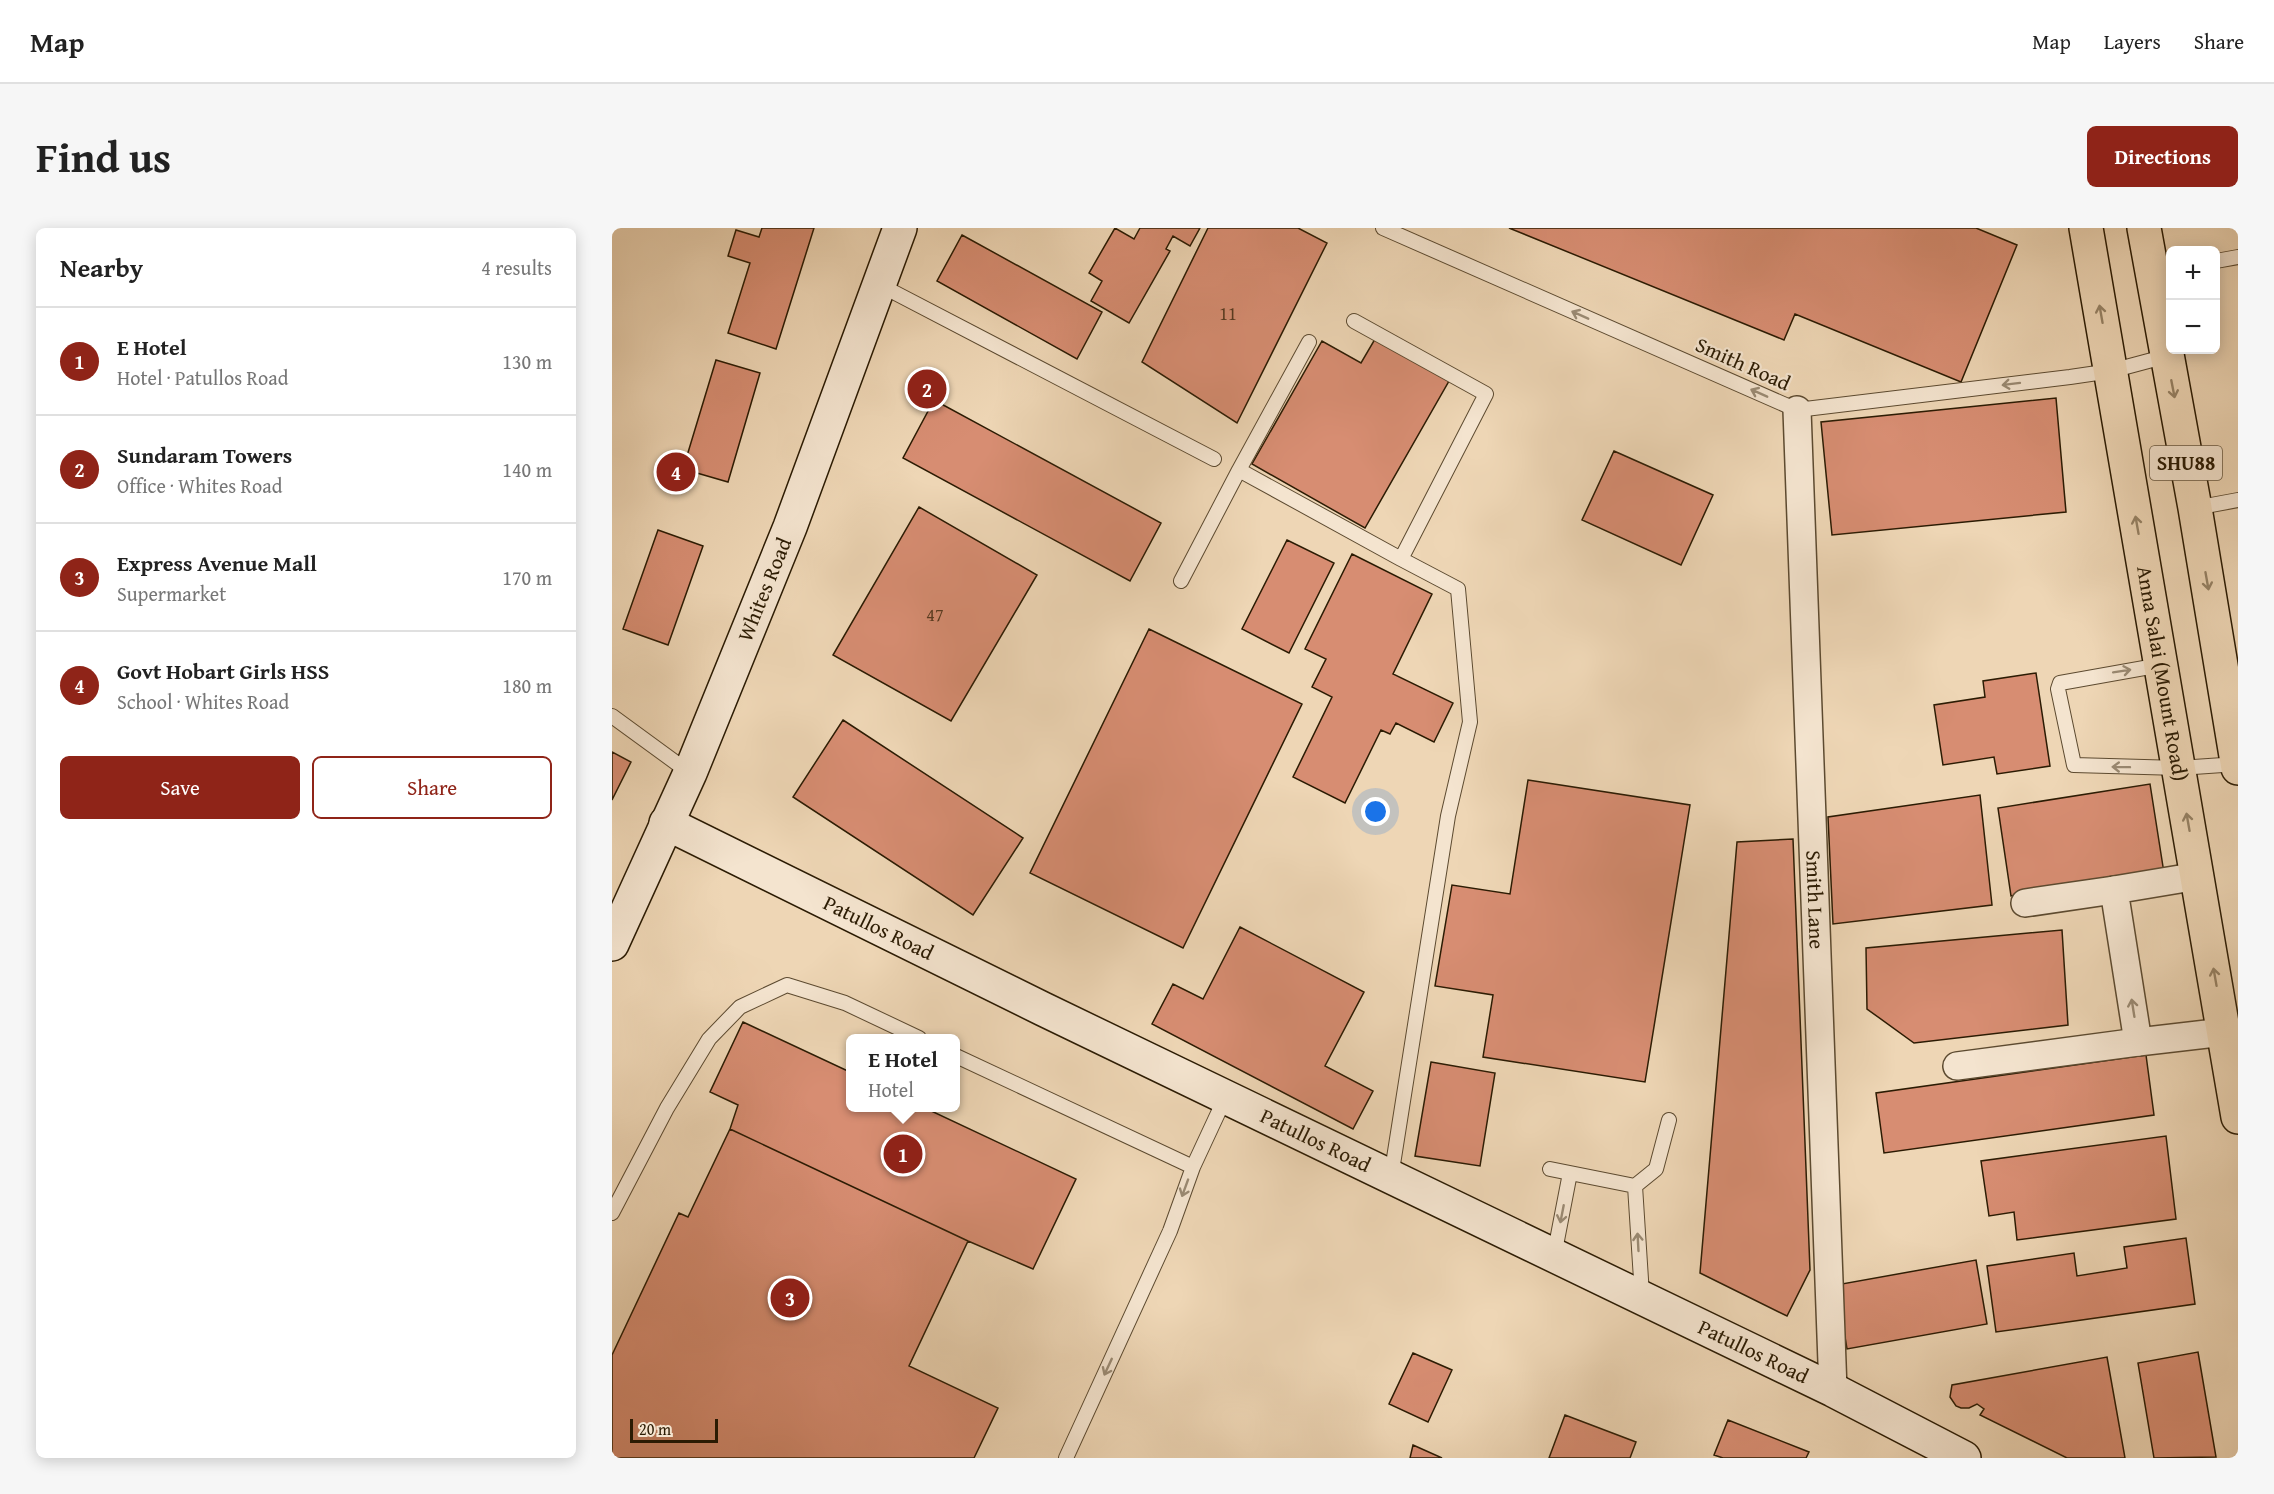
<!DOCTYPE html>
<meta charset="utf-8">
<style>
body{margin:0;font-family:"Gentium Book Plus",serif;background:#f6f6f6;color:#222}
.controls{position:absolute;right:18px;top:18px;display:grid;overflow:hidden;border-radius:9px;box-shadow:0 3px 15px #0003}
.controls button{width:54px;height:54px;display:grid;place-items:center;padding:0;border:0;border-bottom:2px solid #e0e0e0;background:#fff;color:#222;font:30px sans-serif}
.scale{position:absolute;left:18px;bottom:15px;width:88px;box-sizing:border-box;padding-left:6px;border:3px solid #2b1b03;border-top:0;font-size:16px;line-height:21px;white-space:nowrap;color:#2b1b03;-webkit-text-stroke:4px #f4e4cf;paint-order:stroke}
.you{position:absolute;left:764px;top:584px;width:21px;height:21px;margin:-15px;border:4px solid #fff;border-radius:50%;background:#1a73e8;box-shadow:0 0 0 9px #1a73e833}
.badge{display:grid;place-items:center;width:39px;height:39px;border-radius:50%;background:#8f2418;color:#fff;font-size:20px;font-weight:700}
.pin{position:absolute;translate:-50% -50%;border:3px solid #fff;box-shadow:0 2px 6px #0006}
.popup{position:absolute;left:234px;top:806px;width:114px;height:78px;box-sizing:border-box;display:grid;place-content:center;border-radius:9px;background:#fff;filter:drop-shadow(0 2px 4px #0005);font-size:20px;white-space:nowrap;color:#767676}
.popup b{font-size:22px;color:#222}
.popup::after{content:'';position:absolute;left:50%;top:100%;margin-left:-12px;border:12px solid transparent;border-top-color:#fff}
.list{margin:0;padding:0;list-style:none}
h2{display:flex;justify-content:space-between;align-items:center;height:78px;margin:0;padding:0 24px;font-size:26px}
h2 small{font-size:20px;font-weight:400;color:#767676}
.list li{display:grid;grid-template-columns:39px 1fr auto;gap:18px;align-items:center;box-sizing:border-box;height:108px;padding:0 24px;border-top:2px solid #e0e0e0}
.list b{display:block;font-size:22px;white-space:nowrap}
.list p{margin:0;font-size:20px;white-space:nowrap;color:#767676}
.list em{font-size:20px;font-style:normal;color:#767676}
.actions{display:flex;gap:12px;padding:18px 24px}
.actions a{flex:1;padding:14px 0;border:2px solid #8f2418;border-radius:9px;text-align:center;font-size:21px;color:#8f2418}
.actions .main{background:#8f2418;color:#fff}
.map{position:relative;flex:none;width:1626px;height:1230px;overflow:hidden;border-radius:9px}
header{display:flex;align-items:center;gap:36px;box-sizing:border-box;height:84px;padding:0 30px;background:#fff;border-bottom:2px solid #e0e0e0}
header strong{font-size:28px}
nav{display:flex;gap:33px;margin-inline-start:auto;font-size:21px}
.intro{display:flex;align-items:center;justify-content:space-between;box-sizing:border-box;height:144px;padding:0 36px}
h1{margin:0;font-size:42px}
.button{padding:15px 27px;border-radius:9px;background:#8f2418;color:#fff;font-size:21px;font-weight:700}
main{display:flex;gap:36px;padding:0 36px}
aside{flex:1;background:#fff;border-radius:9px;box-shadow:0 3px 15px #0003}
.map>svg:first-child{display:block}
</style>
<header>
<strong>Map</strong>
<nav><a>Map</a><a>Layers</a><a>Share</a></nav>
</header>
<div class="intro"><h1>Find us</h1><a class="button">Directions</a></div>
<main>
<aside>
<h2>Nearby<small>4 results</small></h2>
<ul class="list">
<li><span class="badge">1</span><div><b>E Hotel</b><p>Hotel · Patullos Road</p></div><em>130 m</em></li>
<li><span class="badge">2</span><div><b>Sundaram Towers</b><p>Office · Whites Road</p></div><em>140 m</em></li>
<li><span class="badge">3</span><div><b>Express Avenue Mall</b><p>Supermarket</p></div><em>170 m</em></li>
<li><span class="badge">4</span><div><b>Govt Hobart Girls HSS</b><p>School · Whites Road</p></div><em>180 m</em></li>
</ul>
<div class="actions"><a class="main">Save</a><a>Share</a></div>
</aside>
<div class="map">
<svg width="1626" height="1230" viewBox="0 0 1626 1230">
<rect width="100%" height="100%" fill="#eed6b5"/>
<filter id="stains"><feTurbulence type="fractalNoise" baseFrequency=".00333" numOctaves="4"/><feColorMatrix values="0 0 0 0 .2 0 0 0 0 .09 0 0 0 0 .02 0 0 0 .5 -.17"/></filter>
<radialGradient id="worn" r=".72"><stop offset=".6" stop-color="#630" stop-opacity="0"/><stop offset="1" stop-color="#630" stop-opacity=".3"/></radialGradient>
<path fill="#d78d72" stroke="#2b1b03" stroke-width="1.5" d="M150,0H202L164,121L116,105L138,35L116,28L124,2L147,9Z
M503,0L522,11L528,0H588L578,18L561,8L554,21L558,23L517,95L479,73L490,53L477,45Z
M596,0H686L715,15L625,195L530,134Z
M897,0H1364L1405,17L1349,154L1183,86L1172,112Z
M350,7L490,84L465,131L325,53Z
M763,111L837,153L753,300L640,236L710,113L749,135Z
M104,132L148,145L116,254L71,241Z
M1444,170L1454,284L1220,307L1209,194Z
M322,172L549,295L518,353L291,230Z
M1002,223L1101,267L1069,337L970,292Z
M307,279L425,347L339,493L221,427Z
M46,302L91,318L56,417L11,401Z
M675,312L722,335L677,425L630,401Z
M740,326L820,366L781,446L841,475L822,514L784,495L778,506L769,502L733,575L681,549L720,469L700,459L714,431L693,421Z
M537,401L690,476L571,720L418,645Z
M1424,445L1438,538L1385,546L1382,529L1331,537L1322,477L1373,469L1371,453Z
M231,492L411,610L361,687L181,569Z
M0,524L19,534L0,572Z
M916,552L1078,577L1033,854L871,829L881,767L823,758L840,657L898,666Z
M1538,556L1552,645L1399,668L1386,580Z
M1368,567L1380,677L1221,696L1216,589Z
M1181,611L1198,1042L1175,1088L1088,1045L1125,614Z
M628,699L752,764L713,838L761,863L741,901L540,796L561,756L591,771Z
M1450,702L1456,797L1302,815L1255,781L1254,720Z
M131,794L238,844V880H313L464,951L421,1041L356,1013L118,901L126,877L98,864Z
M1534,827L1542,887L1272,925L1264,865Z
M819,834L883,845L868,938L803,928Z
M118,901L356,1013L297,1138L386,1180L362,1230H0V1127L67,985L76,989Z
M1554,908L1564,991L1405,1012L1402,984L1377,988L1369,933Z
M1574,1010L1583,1076L1384,1104L1375,1038L1462,1025L1465,1048L1515,1040L1512,1019Z
M1364,1032L1375,1096L1235,1121L1224,1057Z
M1586,1124L1604,1229L1542,1230L1526,1135Z
M801,1125L840,1142L816,1194L777,1176Z
M1495,1129L1513,1230H1455L1368,1187L1372,1181L1365,1176L1357,1180H1349L1344,1178L1338,1169L1340,1157Z
M953,1187L1024,1214L1018,1230H937Z
M1116,1192L1197,1224L1194,1230H1111L1102,1227Z
M801,1217L830,1230H798Z"/>
<g fill="none" stroke-linecap="round" stroke-linejoin="round">
<defs>
<path id="lane" d="M771,0L1185,182L1458,149L1499,143L1555,128
M1604,33L1626,29
M268,57L602,231
M742,93L874,166L789,331L846,361L858,494L836,588L779,949
M697,114L627,242L789,331
M1583,280L1626,272
M569,353L627,242
M1549,437L1448,455L1446,461L1462,537L1567,540L1626,536
M0,488L78,545
M344,828L581,939
M938,941L1023,958L1044,941L1057,892
M1023,958L1030,1067
M0,985L55,880L97,811L128,779L175,757L233,775L307,810
M942,1028L958,945
M454,1230L558,1003L581,939L614,868"/>
<g id="street">
<path id="s1" d="M1185,182L1221,1162"/>
<path d="M1586,648L1502,662L1526,814L1612,804"/>
<path d="M1413,675L1502,662"/>
<path d="M1345,838L1526,814"/>
</g>
<g id="secondary">
<path id="s2" d="M54,595L431,781L1221,1162L1352,1230"/>
<path id="s3" d="M0,716L78,545L178,299L288,0"/>
</g>
<g id="primary">
<path id="s4" d="M1474,0L1626,889"/>
<path d="M1532,0L1583,280L1626,540"/>
</g>
</defs>
<use href="#lane" stroke="#5c4a30" stroke-width="16"/>
<use href="#street" stroke="#5c4a30" stroke-width="30"/>
<use href="#secondary" stroke="#2b1b03" stroke-width="36"/>
<use href="#primary" stroke="#2b1b03" stroke-width="36"/>
<use href="#lane" stroke="#f4e4cf" stroke-width="14"/>
<use href="#street" stroke="#f4e4cf" stroke-width="27"/>
<use href="#secondary" stroke="#f4e4cf" stroke-width="33"/>
<use href="#primary" stroke="#eed6b5" stroke-width="33"/>
</g>
<defs><path id="oneway-shaft" d="M-6 0H5M1.5-3L5.5 0L1.5 3" fill="none" stroke-width="1.6" stroke-linecap="round" stroke-linejoin="round" transform="scale(1.5)"/></defs>
<g stroke="#968265">
<use href="#oneway-shaft" transform="translate(1489 86) rotate(-100)"/>
<use href="#oneway-shaft" transform="translate(1561 161) rotate(79)"/>
<use href="#oneway-shaft" transform="translate(1525 297) rotate(-100)"/>
<use href="#oneway-shaft" transform="translate(1595 353) rotate(80)"/>
<use href="#oneway-shaft" transform="translate(1576 594) rotate(-100)"/>
<use href="#oneway-shaft" transform="translate(1603 749) rotate(-100)"/>
</g>
<g stroke="#9a8a73">
<use href="#oneway-shaft" transform="translate(968 87) rotate(-156)"/>
<use href="#oneway-shaft" transform="translate(1399 156) rotate(173)"/>
<use href="#oneway-shaft" transform="translate(1147 165) rotate(-156)"/>
<use href="#oneway-shaft" transform="translate(1510 443) rotate(-9)"/>
<use href="#oneway-shaft" transform="translate(1509 539) rotate(-179)"/>
<use href="#oneway-shaft" transform="translate(1521 780) rotate(-99)"/>
<use href="#oneway-shaft" transform="translate(573 960) rotate(110)"/>
<use href="#oneway-shaft" transform="translate(950 986) rotate(101)"/>
<use href="#oneway-shaft" transform="translate(1026 1014) rotate(-93)"/>
<use href="#oneway-shaft" transform="translate(496 1139) rotate(115)"/>
</g>
<g text-anchor="middle" stroke-width="4.5" stroke-linejoin="round" paint-order="stroke">
<g font-size="18" fill="#56381f">
<text x="616" y="92">11</text>
<text x="323" y="393">47</text>
</g>
<rect fill="#f4e4cf" stroke="#675740" stroke-width="1.5" x="1538" y="218" width="72" height="34" rx="4.5"/>
<g font-size="20" font-weight="bold" fill="#2b1b03">
<text x="1574" y="242">SHU88</text>
</g>
<g font-size="21" fill="#2b1b03" stroke="#f4e4cf">
<text transform="translate(1131 136) rotate(24)" y="7">Smith Road</text>
<text dy="7" stroke="none"><textPath href="#s3" startOffset="386">Whites Road</textPath></text>
<text dy="7" stroke="none"><textPath href="#s4" startOffset="452">Anna Salai (Mount Road)</textPath></text>
<text dy="7" stroke="none"><textPath href="#s1" startOffset="490">Smith Lane</textPath></text>
<text dy="7" stroke="none"><textPath href="#s2" startOffset="237">Patullos Road</textPath></text>
<text dy="7" stroke="none"><textPath href="#s2" startOffset="723">Patullos Road</textPath></text>
<text dy="7" stroke="none"><textPath href="#s2" startOffset="1209">Patullos Road</textPath></text>
</g>
</g>
<rect width="100%" height="100%" filter="url(#stains)"/>
<rect width="100%" height="100%" fill="url(#worn)"/>
</svg>
<div class="controls">
<button>+</button>
<button>−</button>
</div>
<div class="scale">20 m</div>
<div class="you"></div>
<div class="pin badge" style="left:291px;top:926px">1</div>
<div class="popup"><b>E Hotel</b>Hotel</div>
<div class="pin badge" style="left:315px;top:161px">2</div>
<div class="pin badge" style="left:178px;top:1070px">3</div>
<div class="pin badge" style="left:64px;top:244px">4</div>
</div>
</main>
